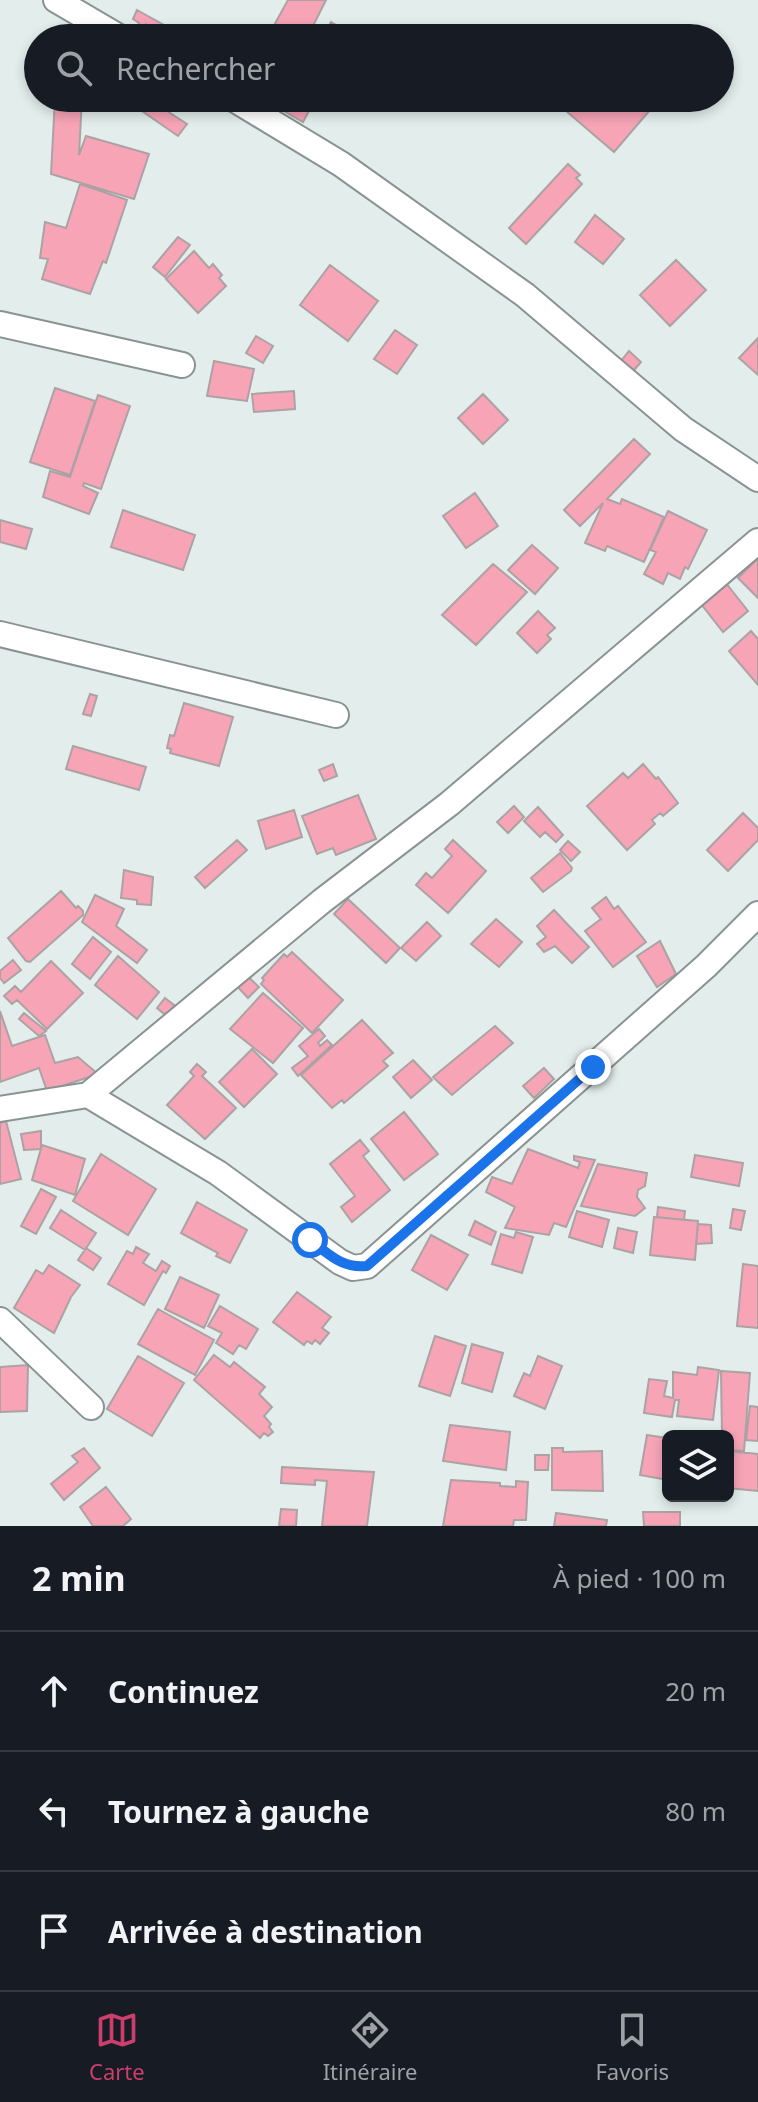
<!DOCTYPE html>
<html lang="fr">
<meta charset="utf-8">
<style>
body{margin:0;font-family:"Noto Sans",sans-serif;background:#242831;color:#f1f3f6}
.controls{position:absolute;right:24px;bottom:24px;display:grid;overflow:hidden;border-radius:12px;box-shadow:0 4px 12px #0003}
.controls button{width:72px;height:72px;display:grid;place-items:center;padding:0;border:0;border-bottom:2px solid #363941;background:#171b24;color:#f1f3f6;font:40px sans-serif}
.stop{position:absolute;width:24px;height:24px;margin:-18px;border:6px solid #1a73e8;border-radius:50%;background:#fff}
.stop.end{background:#1a73e8;border-color:#fff;box-shadow:0 2px 8px #0008}
.list{margin:0;padding:0;list-style:none}
h2{display:flex;justify-content:space-between;align-items:center;height:104px;margin:0;padding:0 32px;font-size:34px}
h2 small{font-size:26px;font-weight:400;color:#9ea1a6}
.list li{display:grid;grid-template-columns:52px 1fr auto;gap:24px;align-items:center;box-sizing:border-box;height:120px;padding:0 32px;border-top:2px solid #363941}
.list b{display:block;font-size:30px;white-space:nowrap}
.list em{font-size:26px;font-style:normal;color:#9ea1a6}
.icon{flex:none;width:44px;height:44px;fill:none;stroke:currentColor;stroke-width:2;stroke-linecap:round;stroke-linejoin:round}
.map{position:relative;flex:none;width:758px;height:1526px;overflow:hidden}
.search{position:absolute;background:#171b24;box-shadow:0 4px 12px #0003;left:24px;right:24px;top:24px;height:88px;display:flex;align-items:center;gap:20px;box-sizing:border-box;padding:0 28px;border-radius:44px;color:#9ea1a6;font-size:30px}
.sheet{height:464px;background:#171b24}
nav{display:flex;justify-content:space-around;align-items:center;box-sizing:border-box;height:112px;border-top:2px solid #363941;background:#171b24;font-size:22px;color:#9ea1a6}
nav a{display:grid;justify-items:center;gap:4px}
nav .on{color:#cc3f6d}
.map>svg:first-child{display:block}
</style>
<div class="map">
<svg width="758" height="1526" viewBox="0 0 758 1526">
<rect width="100%" height="100%" fill="#e3eeec"/>
<path fill="#f7a4b7" stroke="#aca2a4" stroke-width="2" d="M288,0H326L307,38H267Z
M137,10L182,35L181,38H167L146,24L143,28L138,25L139,23L133,19Z
M81,19L100,30L95,38H69Z
M331,22L352,34L350,38H323Z
M55,98H82L79,155L86,136L149,154L134,199L51,174Z
M147,98L187,124L178,136L139,109Z
M289,98H316L303,122L282,110Z
M577,98H652L657,102L614,152L566,111Z
M568,164L580,175L576,178L582,184L526,244L509,228Z
M80,184L127,200L106,263L103,261L90,294L42,279L48,259L40,258L45,222L66,228Z
M595,215L624,239L603,264L575,242Z
M178,237L190,245L165,277L153,267Z
M194,251L209,268L213,264L222,275L219,278L226,286L198,313L166,279Z
M676,260L706,290L670,326L640,295Z
M330,265L378,301L348,341L300,305Z
M395,330L417,345L397,374L374,359Z
M256,336L273,346L263,363L246,353Z
M758,338V375L739,358Z
M629,351L641,362L629,376L617,366Z
M214,361L254,369L247,401L207,396Z
M55,388L95,401L70,475L30,462Z
M294,391L295,409L254,412L252,394Z
M483,394L508,420L483,444L458,418Z
M98,395L130,406L101,489L84,483L83,486L98,493L89,514L43,497L50,471L70,477Z
M634,439L650,454L607,499L620,504L622,499L664,517L644,562L607,546L605,551L585,543L603,503L580,526L564,510Z
M475,493L498,526L466,548L443,516Z
M123,510L195,535L183,570L111,547Z
M668,511L707,530L688,569L685,567L680,579L668,573L663,584L644,574L656,552L650,550Z
M0,520L32,529L26,549L0,542Z
M532,545L558,568L535,594L508,570Z
M758,558V598L738,578Z
M493,564L527,592L476,645L442,615Z
M726,583L748,611L723,632L701,604Z
M538,611L555,628L547,635L551,639L537,653L517,633Z
M751,631L758,639V685L729,651Z
M90,694L97,696L91,716L83,714Z
M184,703L233,717L219,766L170,753L171,749L167,748L170,735L174,736Z
M73,746L146,767L139,790L66,769Z
M333,764L337,776L324,781L319,770Z
M643,764L656,779L658,777L678,803L663,816L660,813L652,820L655,824L627,850L587,806L623,773L628,778Z
M358,795L376,839L336,855L333,848L317,854L302,816Z
M514,806L524,817L508,833L497,822Z
M538,807L563,835L556,842L545,832L540,837L524,821Z
M294,810L302,837L266,849L258,821Z
M743,813L758,828V840L728,871L707,850Z
M237,840L247,850L205,888L195,877Z
M453,840L486,871L448,913L416,885L426,873L432,878L452,856L445,849Z
M568,841L580,852L571,861L560,850Z
M560,853L572,868L571,871L543,892L531,878Z
M124,870L153,877L151,905L137,904V900L121,898Z
M61,891L76,908L78,906L83,911V915L30,962L26,961L8,938Z
M95,895L124,909L116,926L147,950L137,963L82,922Z
M606,897L614,909L618,906L646,942L613,967L585,931L601,919L592,908Z
M348,899L400,948L386,963L334,914Z
M554,910L589,947L572,963L555,946L544,952L537,944L546,937L537,926Z
M496,919L522,942L499,967L471,944Z
M427,922L441,936L416,961L401,948Z
M93,937L111,952L90,979L72,964Z
M660,941L676,974L657,987L637,956Z
M292,952L343,1000L312,1033L261,984L264,980L262,978L284,954L287,957Z
M118,956L159,992L137,1019L95,985Z
M13,960L21,970L4,983L0,978V971Z
M51,961L83,993L47,1029L17,1000L12,1004L4,996L15,986L21,992Z
M244,973L259,987L248,998L234,983Z
M263,993L303,1028L273,1063L230,1029Z
M165,998L179,1009L170,1019L157,1008Z
M0,1011L12,1046L45,1035L55,1063L78,1057L98,1074L47,1091L39,1068L0,1082Z
M24,1013L46,1031L39,1036L19,1019Z
M362,1020L393,1053L383,1061L388,1066L344,1103L342,1100L332,1108L301,1075Z
M495,1026L513,1043L452,1095L433,1077Z
M319,1029L325,1036L318,1043L320,1046L327,1040L332,1045L298,1076L292,1068L308,1056L299,1046Z
M252,1049L277,1074L244,1107L219,1082Z
M413,1060L432,1080L411,1098L393,1077Z
M197,1064L206,1072L202,1076L236,1108L205,1139L167,1105L194,1076L190,1072Z
M544,1068L554,1079L534,1098L523,1086Z
M404,1112L438,1154L404,1180L371,1139Z
M6,1121L21,1179L0,1184V1123Z
M41,1131V1149L24,1150L21,1134Z
M360,1140L369,1151L363,1156L390,1190L352,1222L341,1207L355,1196L330,1164Z
M42,1145L85,1159L75,1195L32,1180Z
M528,1149L578,1168L580,1162L574,1160V1156L595,1160L566,1227L554,1223L549,1235L505,1228L515,1207L486,1192L492,1177L512,1184Z
M101,1154L156,1189L128,1235L73,1201Z
M695,1155L743,1163L739,1186L691,1177Z
M598,1164L647,1173L645,1186L638,1190L637,1197L645,1208L635,1216L581,1206Z
M41,1189L56,1197L36,1234L21,1226Z
M197,1202L247,1230L230,1263L216,1256L218,1253L181,1233Z
M658,1207L685,1211L684,1220L657,1217Z
M733,1209L745,1211L741,1230L730,1228Z
M61,1210L96,1233L85,1250L50,1228Z
M577,1211L609,1220L602,1247L569,1237Z
M654,1217L698,1221L695,1260L650,1255Z
M475,1221L496,1232L491,1245L469,1235Z
M698,1224L711,1225L712,1243L696,1244Z
M618,1228L637,1232L633,1253L614,1248Z
M516,1232L533,1237L522,1273L492,1264L501,1234L514,1238Z
M431,1235L468,1255L447,1290L412,1270Z
M136,1247L149,1254L143,1263L156,1271L162,1261L170,1266L166,1273L163,1271L144,1305L108,1284L127,1251L133,1254Z
M86,1248L101,1258L93,1270L78,1260Z
M743,1264L758,1266V1328L737,1326Z
M49,1265L80,1285L71,1297L54,1333L14,1308L36,1270L43,1274Z
M180,1277L219,1295L204,1328L165,1309Z
M297,1292L331,1317L322,1328L329,1333L320,1344L315,1340L312,1344L307,1341L304,1345L273,1322Z
M220,1306L258,1329L246,1349L239,1345L233,1354L216,1343L222,1333L208,1326Z
M158,1309L214,1340L195,1375L138,1344Z
M435,1336L466,1346L450,1396L419,1386Z
M472,1344L503,1353L492,1392L462,1383Z
M214,1355L230,1367L234,1362L265,1387L259,1394L272,1407L264,1416L271,1424L269,1427L273,1432L268,1436L264,1433L260,1438L194,1380Z
M138,1356L184,1383L152,1436L107,1409Z
M538,1356L562,1366L545,1409L514,1396L524,1373L530,1376Z
M28,1365L27,1411L0,1412V1367Z
M698,1367L719,1370L713,1420L677,1416L679,1400H675L672,1417L644,1413L649,1379L667,1381L664,1396L673,1398V1372L697,1375Z
M721,1371L750,1373L744,1451L728,1450V1436H722Z
M750,1406L758,1407V1441L746,1440Z
M450,1425L510,1432L506,1470L443,1461Z
M647,1435L668,1438V1480L640,1475Z
M84,1448L100,1468L64,1500L51,1484L78,1462L72,1456Z
M552,1448H563V1452L602,1451L603,1491L552,1490Z
M728,1451L758,1454V1491L728,1488Z
M535,1455H549L548,1470H535Z
M282,1467L374,1472L367,1526H322L327,1481L315,1480V1485L281,1483Z
M451,1480L500,1483V1486L516,1487V1481L528,1482L526,1520H514L513,1526H443Z
M106,1487L131,1519L123,1526H93L80,1507Z
M281,1509L297,1510L296,1526H279Z
M643,1512H680V1526H644Z
M556,1513L607,1520L606,1526H554Z"/>
<g fill="none" stroke-linecap="round" stroke-linejoin="round">
<defs>
<path id="street" d="M56,0L121,38
M232,98L341,164L525,295L683,429L758,479
M0,324L182,365
M0,634L336,715
M88,1095L218,1173L340,1262L353,1268L367,1266L706,966L758,914
M0,1109L88,1095L322,901L449,804L758,541
M0,1320L91,1407"/>
</defs>
<use href="#street" stroke="#8a9392" stroke-width="28"/>
<use href="#street" stroke="#fff" stroke-width="24"/>
</g>
<g fill="none" stroke-linecap="round" stroke-linejoin="round">
<path stroke="#1a73e8" stroke-width="10" d="M310,1240C329,1254 342,1269 367,1266L593,1067"/>
</g>
</svg>
<div class="controls">
<button><svg class="icon" aria-label="layers" viewBox="0 0 24 24"><path d="M12 4l9 5-9 5-9-5zM3 14l9 5 9-5"/></svg></button>
</div>
<div class="stop" style="left:310px;top:1240px"></div>
<div class="stop end" style="left:593px;top:1067px"></div>
<div class="search"><svg class="icon" aria-label="search" viewBox="0 0 24 24"><circle cx="10" cy="10" r="6"/><path d="M15 15l6 6"/></svg>Rechercher</div>
</div>
<section class="sheet">
<h2>2 min<small>À pied · 100 m</small></h2>
<ul class="list">
<li><svg class="icon" aria-label="ahead" viewBox="0 0 24 24"><path d="M12 20V5M6 11l6-6 6 6"/></svg><div><b>Continuez</b></div><em>20 m</em></li>
<li><svg class="icon" aria-label="left" viewBox="0 0 24 24"><path d="M17 20v-9H6M10 6l-5 5 5 5"/></svg><div><b>Tournez à gauche</b></div><em>80 m</em></li>
<li><svg class="icon" aria-label="arrive" viewBox="0 0 24 24"><path d="M6 21V4h12l-3 4 3 4H6"/></svg><div><b>Arrivée à destination</b></div></li>
</ul>
</section>
<nav>
<a class="on"><svg class="icon" aria-label="map" viewBox="0 0 24 24"><path d="M3 6l6-2 6 2 6-2v14l-6 2-6-2-6 2zM9 4v14M15 6v14"/></svg>Carte</a>
<a><svg class="icon" aria-label="directions" viewBox="0 0 24 24"><path d="M12 3l9 9-9 9-9-9zM9 14v-3h6M13 9l2 2-2 2"/></svg>Itinéraire</a>
<a><svg class="icon" aria-label="saved" viewBox="0 0 24 24"><path d="M7 4h10v16l-5-4-5 4z"/></svg>Favoris</a>
</nav>
